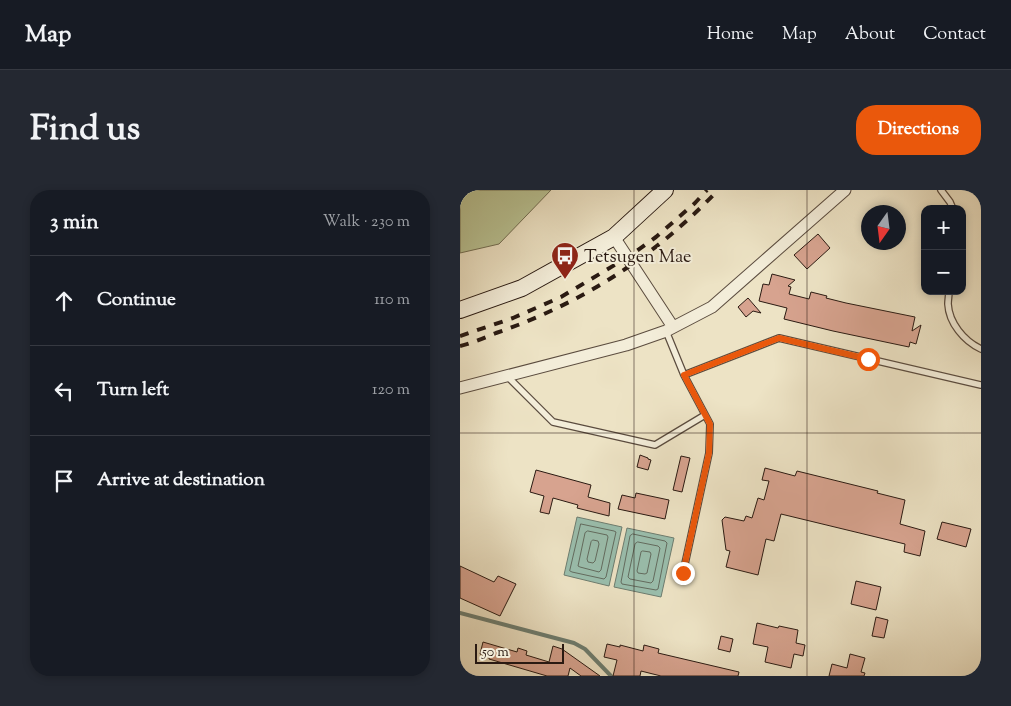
<!DOCTYPE html>
<meta charset="utf-8">
<style>
body{margin:0;font-family:"Sorts Mill Goudy",serif;background:#242831;color:#f1f3f6}
.controls{position:absolute;right:15px;top:15px;display:grid;overflow:hidden;border-radius:10px;box-shadow:0 2px 8px #0003}
.controls button{width:45px;height:45px;display:grid;place-items:center;padding:0;border:0;border-bottom:1px solid #363941;background:#171b24;color:#f1f3f6;font:25px sans-serif}
.compass{position:absolute;left:401px;top:15px;width:45px;height:45px;border-radius:50%;background:#171b24;box-shadow:0 2px 8px #0003;rotate:194deg}
.scale{position:absolute;left:15px;bottom:12px;width:89px;box-sizing:border-box;padding-left:5px;border:2px solid #2a1a12;border-top:0;font-size:14px;line-height:18px;white-space:nowrap;color:#2a1a12;-webkit-text-stroke:4px #f3edd9;paint-order:stroke}
.stop{position:absolute;width:15px;height:15px;margin:-11px;border:4px solid #ea580c;border-radius:50%;background:#fff}
.stop.end{background:#ea580c;border-color:#fff;box-shadow:0 1px 5px #0008}
.list{margin:0;padding:0;list-style:none}
h2{display:flex;justify-content:space-between;align-items:center;height:65px;margin:0;padding:0 20px;font-size:21px}
h2 small{font-size:16px;font-weight:400;color:#9ea1a6}
.list li{display:grid;grid-template-columns:32px 1fr auto;gap:15px;align-items:center;box-sizing:border-box;height:90px;padding:0 20px;border-top:1px solid #363941}
.list b{display:block;font-size:19px;white-space:nowrap}
.list em{font-size:16px;font-style:normal;color:#9ea1a6}
.icon{flex:none;width:28px;height:28px;fill:none;stroke:currentColor;stroke-width:2;stroke-linecap:round;stroke-linejoin:round}
.map{position:relative;flex:none;width:521px;height:486px;overflow:hidden;border-radius:20px}
header{display:flex;align-items:center;gap:30px;box-sizing:border-box;height:70px;padding:0 25px;background:#171b24;border-bottom:1px solid #363941}
header strong{font-size:24px}
nav{display:flex;gap:28px;margin-inline-start:auto;font-size:18px}
.intro{display:flex;align-items:center;justify-content:space-between;box-sizing:border-box;height:120px;padding:0 30px}
h1{margin:0;font-size:35px}
.button{padding:12px 22px;border-radius:20px;background:#ea580c;color:#fff;font-size:18px;font-weight:700}
main{display:flex;gap:30px;padding:0 30px}
aside{flex:1;background:#171b24;border-radius:20px;box-shadow:0 2px 8px #0003}
.map>svg:first-child{display:block}
</style>
<header>
<strong>Map</strong>
<nav><a>Home</a><a>Map</a><a>About</a><a>Contact</a></nav>
</header>
<div class="intro"><h1>Find us</h1><a class="button">Directions</a></div>
<main>
<aside>
<h2>3 min<small>Walk · 230 m</small></h2>
<ul class="list">
<li><svg class="icon" aria-label="ahead" viewBox="0 0 24 24"><path d="M12 20V5M6 11l6-6 6 6"/></svg><div><b>Continue</b></div><em>110 m</em></li>
<li><svg class="icon" aria-label="left" viewBox="0 0 24 24"><path d="M17 20v-9H6M10 6l-5 5 5 5"/></svg><div><b>Turn left</b></div><em>120 m</em></li>
<li><svg class="icon" aria-label="arrive" viewBox="0 0 24 24"><path d="M6 21V4h12l-3 4 3 4H6"/></svg><div><b>Arrive at destination</b></div></li>
</ul>
</aside>
<div class="map">
<svg width="521" height="486" viewBox="0 0 521 486">
<rect width="100%" height="100%" fill="#ede3c5"/>
<filter id="stains"><feTurbulence type="fractalNoise" baseFrequency=".004" numOctaves="4"/><feColorMatrix values="0 0 0 0 .2 0 0 0 0 .09 0 0 0 0 .02 0 0 0 .5 -.17"/></filter>
<radialGradient id="worn" r=".72"><stop offset=".6" stop-color="#630" stop-opacity="0"/><stop offset="1" stop-color="#630" stop-opacity=".3"/></radialGradient>
<path fill="#b9c394" stroke="#726e53" d="M0,0H91L39,54L0,63Z"/>
<path fill="#9abfae" stroke="#6d7d70" d="M117,327L162,337L149,396L104,385Z
M167,338L214,348L201,407L154,397Z"/>
<g fill="none" stroke-linecap="round" stroke-linejoin="round">
<path stroke="#626c60" stroke-width="1" d="M121,334L154,341L156,342L146,387L144,389L112,382L110,381Z
M128,341L147,345L148,347L141,380L139,382L120,377L118,376L125,343Z
M173,344L205,351L207,353L198,399L196,400L162,394L161,392L170,346Z
M133,350L138,351L139,354L135,371L133,373L128,372L127,369L131,352Z
M178,352L198,356L200,358L193,391L191,393L170,389L168,387L175,354Z
M183,361L190,362L191,364L187,383L185,384L178,383L177,381L181,362Z"/>
<path stroke="#6d7d70" stroke-width="4" d="M0,423L114,453L125,459L151,486"/>
</g>
<path fill="#d7a38f" stroke="#2a1a12" d="M358,44L370,58L347,79L334,65Z
M312,84L335,90L328,96L331,97L329,104L349,109L351,102L367,106L366,108L386,113L455,127L452,141L461,135L456,154L450,152L449,157L373,141L324,129L327,118L299,111L303,94L309,95Z
M288,108L301,123L293,121L286,127L278,117Z
M180,265L188,268V269L191,270L188,280L177,277Z
M221,266L230,268L222,302L213,300Z
M305,278L335,286L337,281L418,301L417,303L445,310L440,334L465,341L460,366L444,362L445,354L321,324L314,351L306,349L298,385L266,377L270,361L266,360L262,330L265,327L284,331L286,326L292,328L298,308L304,310L309,291L302,290Z
M76,280L131,295L128,307L150,313L149,326L117,318L118,315L93,308L89,324L80,322L84,306L70,302Z
M176,303L209,310L205,329L158,319L162,305L175,308Z
M482,332L511,339L506,357L477,349Z
M0,376L34,392L38,386L56,394L40,426L0,408Z
M396,391L421,397L416,420L391,414Z
M416,427L428,430L424,448L412,446Z
M297,433L318,438L319,436L338,440L336,453L345,455L343,466L334,464L331,478L305,472L308,457L293,454Z
M261,446L273,449L270,462L258,459Z
M23,452L57,462L58,458L67,461L66,465L89,472L93,456L102,459L140,486H121L110,478L108,486H87L29,469V467L20,464Z
M147,454L160,457V455L183,461L184,455L199,459L198,463L279,482L278,486H201L181,481L180,486H153L157,470L144,467Z
M390,464L405,468L401,482L405,483L404,486H369L372,474L387,478Z"/>
<g fill="none" stroke-linecap="round" stroke-linejoin="round">
<defs>
<path id="lane" d="M481,0L490,12L493,19
M489,101C489,105 488,110 488,114C489,133 504,151 521,159
M206,141L224,185L250,234L249,263L223,383
M224,185L319,148L521,195
M47,186L93,232L195,255L245,225"/>
<path id="street" d="M154,47L213,137
M0,198L166,155L206,141L252,117L385,0"/>
<path id="secondary" d="M0,120L62,98L154,47L205,0"/>
</defs>
<use href="#lane" stroke="#5b4c3f" stroke-width="8"/>
<use href="#street" stroke="#5b4c3f" stroke-width="13"/>
<use href="#secondary" stroke="#2a1a12" stroke-width="18"/>
<use href="#lane" stroke="#f3edd9" stroke-width="5.5"/>
<use href="#street" stroke="#f3edd9" stroke-width="11"/>
<use href="#secondary" stroke="#f3edd9" stroke-width="16"/>
<path stroke="#2a1a12" stroke-width="4" stroke-dasharray="9 9" stroke-linecap="butt" d="M0,146L53,128L101,107L168,67L196,47L235,13L247,0
M0,156C12,153 24,148 36,143C121,114 197,65 258,0"/>
</g>
<g fill="none" stroke-linecap="round" stroke-linejoin="round">
<path stroke="#ea580c" stroke-width="6" d="M223,383L249,263L250,234L224,185L319,148L408,169"/>
</g>
<path fill="none" stroke="#2a1a12" stroke-width="1" stroke-opacity="0.55" d="M174,0V486M347,0V486M0,243H521"/>
<defs>
<symbol id="bus-pin" viewBox="-11 -11 22 30"><path d="M0 17L-7.5 6A9.5 9.5 0 1 1 7.5 6Z" fill="#8f2418" stroke="#f3edd9"/><path d="M-5-6H5V4H4V6H2V4H-2V6H-4V4H-5ZM-3.5-4V0h7V-4ZM-3.5 1.2v1.5H-2V1.2ZM2 1.2v1.5H3.5V1.2Z" fill="#fff"/></symbol>
</defs>
<g fill-rule="evenodd">
<use href="#bus-pin" x="89" y="50" width="32" height="43"/>
</g>
<g text-anchor="middle" stroke-width="4" stroke-linejoin="round" paint-order="stroke">
<g font-size="18" fill="#2a1a12" stroke="#f3edd9" text-anchor="start">
<text x="124" y="72">Tetsugen Mae</text>
</g>
</g>
<rect width="100%" height="100%" filter="url(#stains)"/>
<rect width="100%" height="100%" fill="url(#worn)"/>
</svg>
<div class="controls">
<button>+</button>
<button>−</button>
</div>
<svg class="compass" viewBox="-18 -18 36 36"><path d="M0-13l5 13h-10z" fill="#e53935"/><path d="M0 13l5-13h-10z" fill="#9ea1a6"/></svg>
<div class="scale">50 m</div>
<div class="stop" style="left:408px;top:169px"></div>
<div class="stop end" style="left:223px;top:383px"></div>
</div>
</main>
